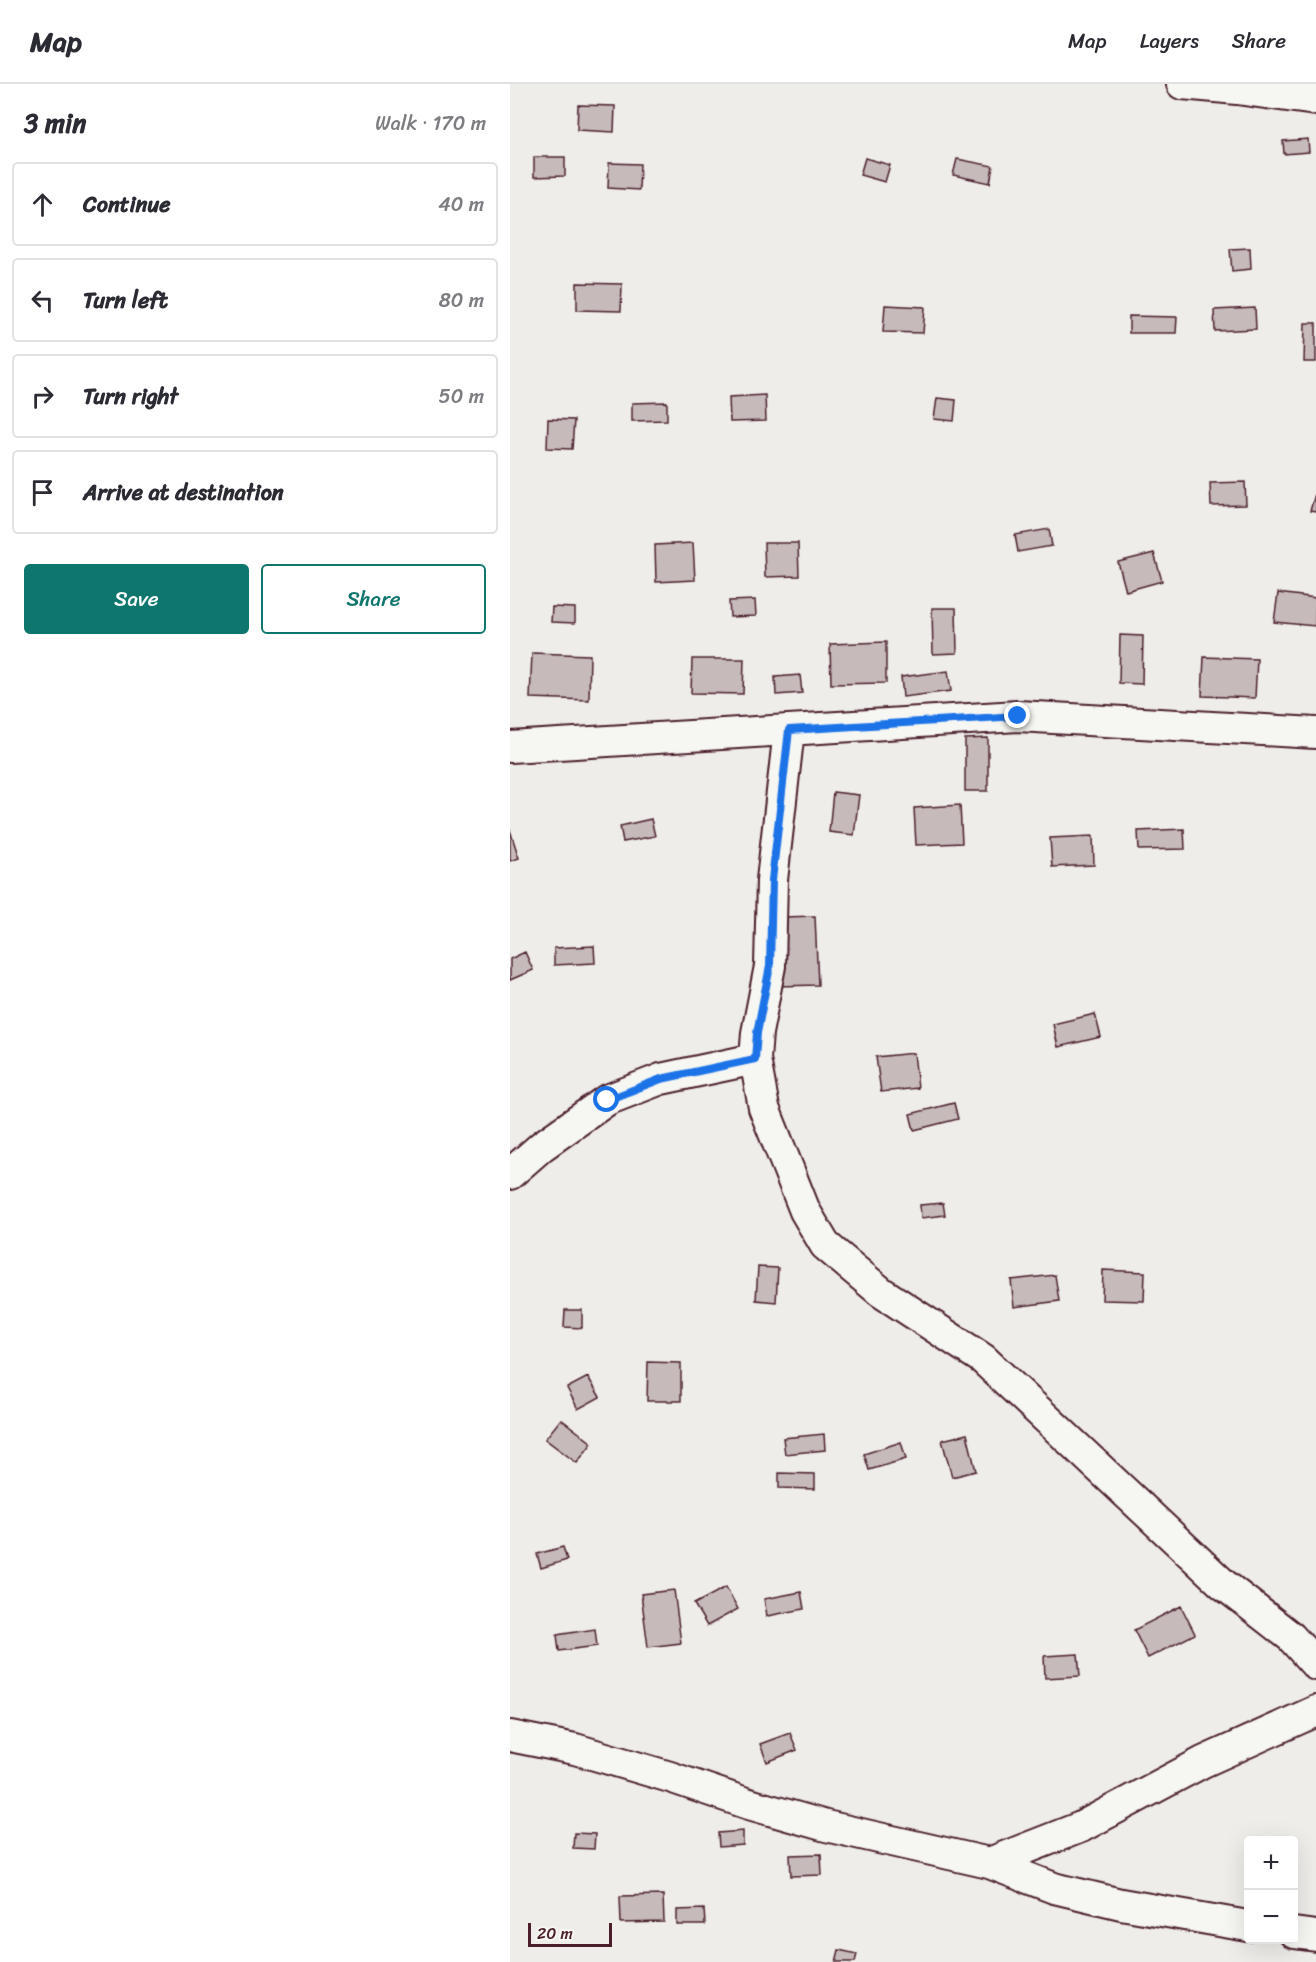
<!DOCTYPE html>
<meta charset="utf-8">
<style>
body{margin:0;font-family:Sriracha,sans-serif;background:#f2f2f3;color:#2b2b33}
.controls{position:absolute;right:18px;bottom:18px;display:grid;overflow:hidden;border-radius:6px;box-shadow:0 6px 24px #0002}
.controls button{width:54px;height:54px;display:grid;place-items:center;padding:0;border:0;border-bottom:2px solid #e1e1e2;background:#fff;color:#2b2b33;font:30px sans-serif}
.scale{position:absolute;left:18px;bottom:15px;width:84px;box-sizing:border-box;padding-left:6px;border:3px solid #4a1f2b;border-top:0;font-size:16px;line-height:21px;white-space:nowrap;color:#4a1f2b;-webkit-text-stroke:4px #f6f6f2;paint-order:stroke}
.stop{position:absolute;width:18px;height:18px;margin:-14px;border:4px solid #1a73e8;border-radius:50%;background:#fff}
.stop.end{background:#1a73e8;border-color:#fff;box-shadow:0 2px 6px #0008}
.list{margin:0;padding:0;list-style:none}
h2{display:flex;justify-content:space-between;align-items:center;height:78px;margin:0;padding:0 24px;font-size:26px}
h2 small{font-size:20px;font-weight:400;color:#7c7c81}
.list li{display:grid;grid-template-columns:39px 1fr auto;gap:18px;align-items:center;box-sizing:border-box;height:84px;margin:0 12px 12px;padding:0 12px;border:2px solid #e1e1e2;border-radius:6px}
.list b{display:block;font-size:22px;white-space:nowrap}
.list em{font-size:20px;font-style:normal;color:#7c7c81}
.actions{display:flex;gap:12px;padding:18px 24px}
.actions a{flex:1;padding:14px 0;border:2px solid #0f766e;border-radius:6px;text-align:center;font-size:21px;color:#0f766e}
.actions .main{background:#0f766e;color:#fff}
.icon{flex:none;width:33px;height:33px;fill:none;stroke:currentColor;stroke-width:2;stroke-linecap:round;stroke-linejoin:round}
.map{position:relative;flex:none;width:806px;height:1878px;overflow:hidden}
header{display:flex;align-items:center;gap:36px;box-sizing:border-box;height:84px;padding:0 30px;background:#fff;border-bottom:2px solid #e1e1e2}
header strong{font-size:28px}
nav{display:flex;gap:33px;margin-inline-start:auto;font-size:21px}
main{display:flex}
aside{flex:1;background:#fff}
.map>svg:first-child{display:block}
</style>
<header>
<strong>Map</strong>
<nav><a>Map</a><a>Layers</a><a>Share</a></nav>
</header>
<main>
<aside>
<h2>3 min<small>Walk · 170 m</small></h2>
<ul class="list">
<li><svg class="icon" aria-label="ahead" viewBox="0 0 24 24"><path d="M12 20V5M6 11l6-6 6 6"/></svg><div><b>Continue</b></div><em>40 m</em></li>
<li><svg class="icon" aria-label="left" viewBox="0 0 24 24"><path d="M17 20v-9H6M10 6l-5 5 5 5"/></svg><div><b>Turn left</b></div><em>80 m</em></li>
<li><svg class="icon" aria-label="right" viewBox="0 0 24 24"><path d="M7 20v-9h11M14 6l5 5-5 5"/></svg><div><b>Turn right</b></div><em>50 m</em></li>
<li><svg class="icon" aria-label="arrive" viewBox="0 0 24 24"><path d="M6 21V4h12l-3 4 3 4H6"/></svg><div><b>Arrive at destination</b></div></li>
</ul>
<div class="actions"><a class="main">Save</a><a>Share</a></div>
</aside>
<div class="map">
<svg width="806" height="1878" viewBox="0 0 806 1878">
<rect width="100%" height="100%" fill="#efedea"/>
<filter id="ink" filterUnits="userSpaceOnUse"><feTurbulence type="fractalNoise" baseFrequency=".0167" numOctaves="2"/><feDisplacementMap in="SourceGraphic" scale="12" xChannelSelector="R" yChannelSelector="G"/><feConvolveMatrix kernelMatrix="1 2 1 2 8 2 1 2 1" color-interpolation-filters="sRGB"/></filter>
<g filter="url(#ink)">
<path fill="#c6babb" stroke="#4a1f2b" stroke-width="1.5" d="M68,21L105,22L104,48L67,46Z
M798,55L799,68L774,70L773,57Z
M24,73H55V92L24,93Z
M355,74L380,81L375,98L350,91Z
M447,75L483,82L480,99L443,91Z
M99,79L130,80L129,106L98,104Z
M740,164L741,185L722,187L720,165Z
M67,199L112,200L111,227L67,226Z
M375,221L415,223L413,249L373,248Z
M745,224L746,245L705,247L704,226Z
M619,232L667,233L666,249H619Z
M795,239H806V278H794Z
M255,311L256,337L220,338L219,313Z
M427,314L446,316L444,337L424,335Z
M157,318V336L122,337V319Z
M38,335L64,336L62,365L37,364Z
M735,398L736,421L701,422L700,399Z
M805,410H806V428L800,427Z
M539,445L542,462L508,468L505,451Z
M183,459L185,496L146,498L145,461Z
M254,459H288L289,492L255,493Z
M644,469L652,497L616,507L608,478Z
M768,509L806,514L805,542L764,538Z
M245,516L246,532L220,533L219,517Z
M42,523L65,524V539L41,538Z
M422,524H446L447,569L423,570Z
M610,551L633,552L632,600L609,599Z
M376,558V599L321,600L320,560Z
M22,569L80,571L79,616L20,614Z
M694,573L747,575L745,614L692,612Z
M182,575H234L233,610L181,609Z
M438,587L441,607L393,613L391,593Z
M290,591L292,609L266,611L265,593Z
M478,654V707H455V655Z
M323,708L349,711L344,751L319,748Z
M450,721L452,759L406,761L404,724Z
M141,735L145,752L113,758L110,742Z
M674,745L675,765L629,766L628,747Z
M0,746L9,774L0,777Z
M583,752L584,781L542,783L540,754Z
M305,832L308,901L268,902L267,883H275L274,833Z
M84,862L85,879L44,881V864Z
M15,868L23,886L0,896V875Z
M585,930L591,953L548,963L543,940Z
M404,969L408,1004L371,1008L366,973Z
M444,1019L448,1035L404,1046L400,1030Z
M433,1119L435,1131L411,1134L410,1121Z
M248,1183L268,1184L266,1218L246,1216Z
M593,1186L635,1188L634,1217L592,1216Z
M545,1191L549,1217L504,1223L501,1196Z
M55,1226H72V1244L54,1243Z
M138,1278L171,1279V1317H137Z
M78,1293L90,1313L68,1325L57,1304Z
M51,1335L82,1359L67,1379L35,1355Z
M314,1350L315,1366L275,1370L273,1354Z
M457,1350L466,1387L442,1393L432,1356Z
M391,1358L396,1375L359,1386L354,1370Z
M269,1389L305,1390V1405L269,1404Z
M53,1463L57,1476L31,1484L27,1470Z
M216,1503L228,1525L197,1542L184,1520Z
M164,1506L171,1559L138,1563L131,1510Z
M291,1508L294,1525L257,1532L254,1515Z
M671,1522L685,1550L638,1574L624,1546Z
M85,1545L87,1562L49,1567L47,1551Z
M568,1570L570,1592L535,1594L534,1572Z
M280,1649L287,1666L257,1678L250,1660Z
M233,1747V1761L209,1763L208,1749Z
M64,1749L85,1750L84,1765L63,1764Z
M311,1770L312,1791L281,1792L280,1771Z
M153,1811L154,1838L111,1839L110,1812Z
M194,1825L195,1841H167V1826Z
M329,1866L347,1870L345,1878H326Z"/>
<g fill="none" stroke-linecap="round" stroke-linejoin="round">
<defs>
<path id="minor" d="M672,0L727,5L806,16
M279,646L262,796L260,882L247,949L245,975L254,1024L295,1127L315,1161L371,1208L473,1275L713,1500L781,1553L806,1581
M0,663L508,632L806,649
M0,1090L32,1062L97,1016L151,995L245,975
M0,1652L65,1665L160,1693L239,1720L316,1742L479,1779L544,1804L611,1820L738,1842
M479,1779L571,1743L693,1678L806,1627
M784,1849L806,1852"/>
</defs>
<use href="#minor" stroke="#4a1f2b" stroke-width="34"/>
<use href="#minor" stroke="#f6f6f2" stroke-width="30"/>
</g>
</g>
<g fill="none" stroke-linecap="round" stroke-linejoin="round" filter="url(#ink)">
<path stroke="#1a73e8" stroke-width="8" d="M97,1016L151,995L245,975L247,949L260,882L262,796L279,646L508,632"/>
</g>
</svg>
<div class="controls">
<button>+</button>
<button>−</button>
</div>
<div class="scale">20 m</div>
<div class="stop" style="left:97px;top:1016px"></div>
<div class="stop end" style="left:508px;top:632px"></div>
</div>
</main>
